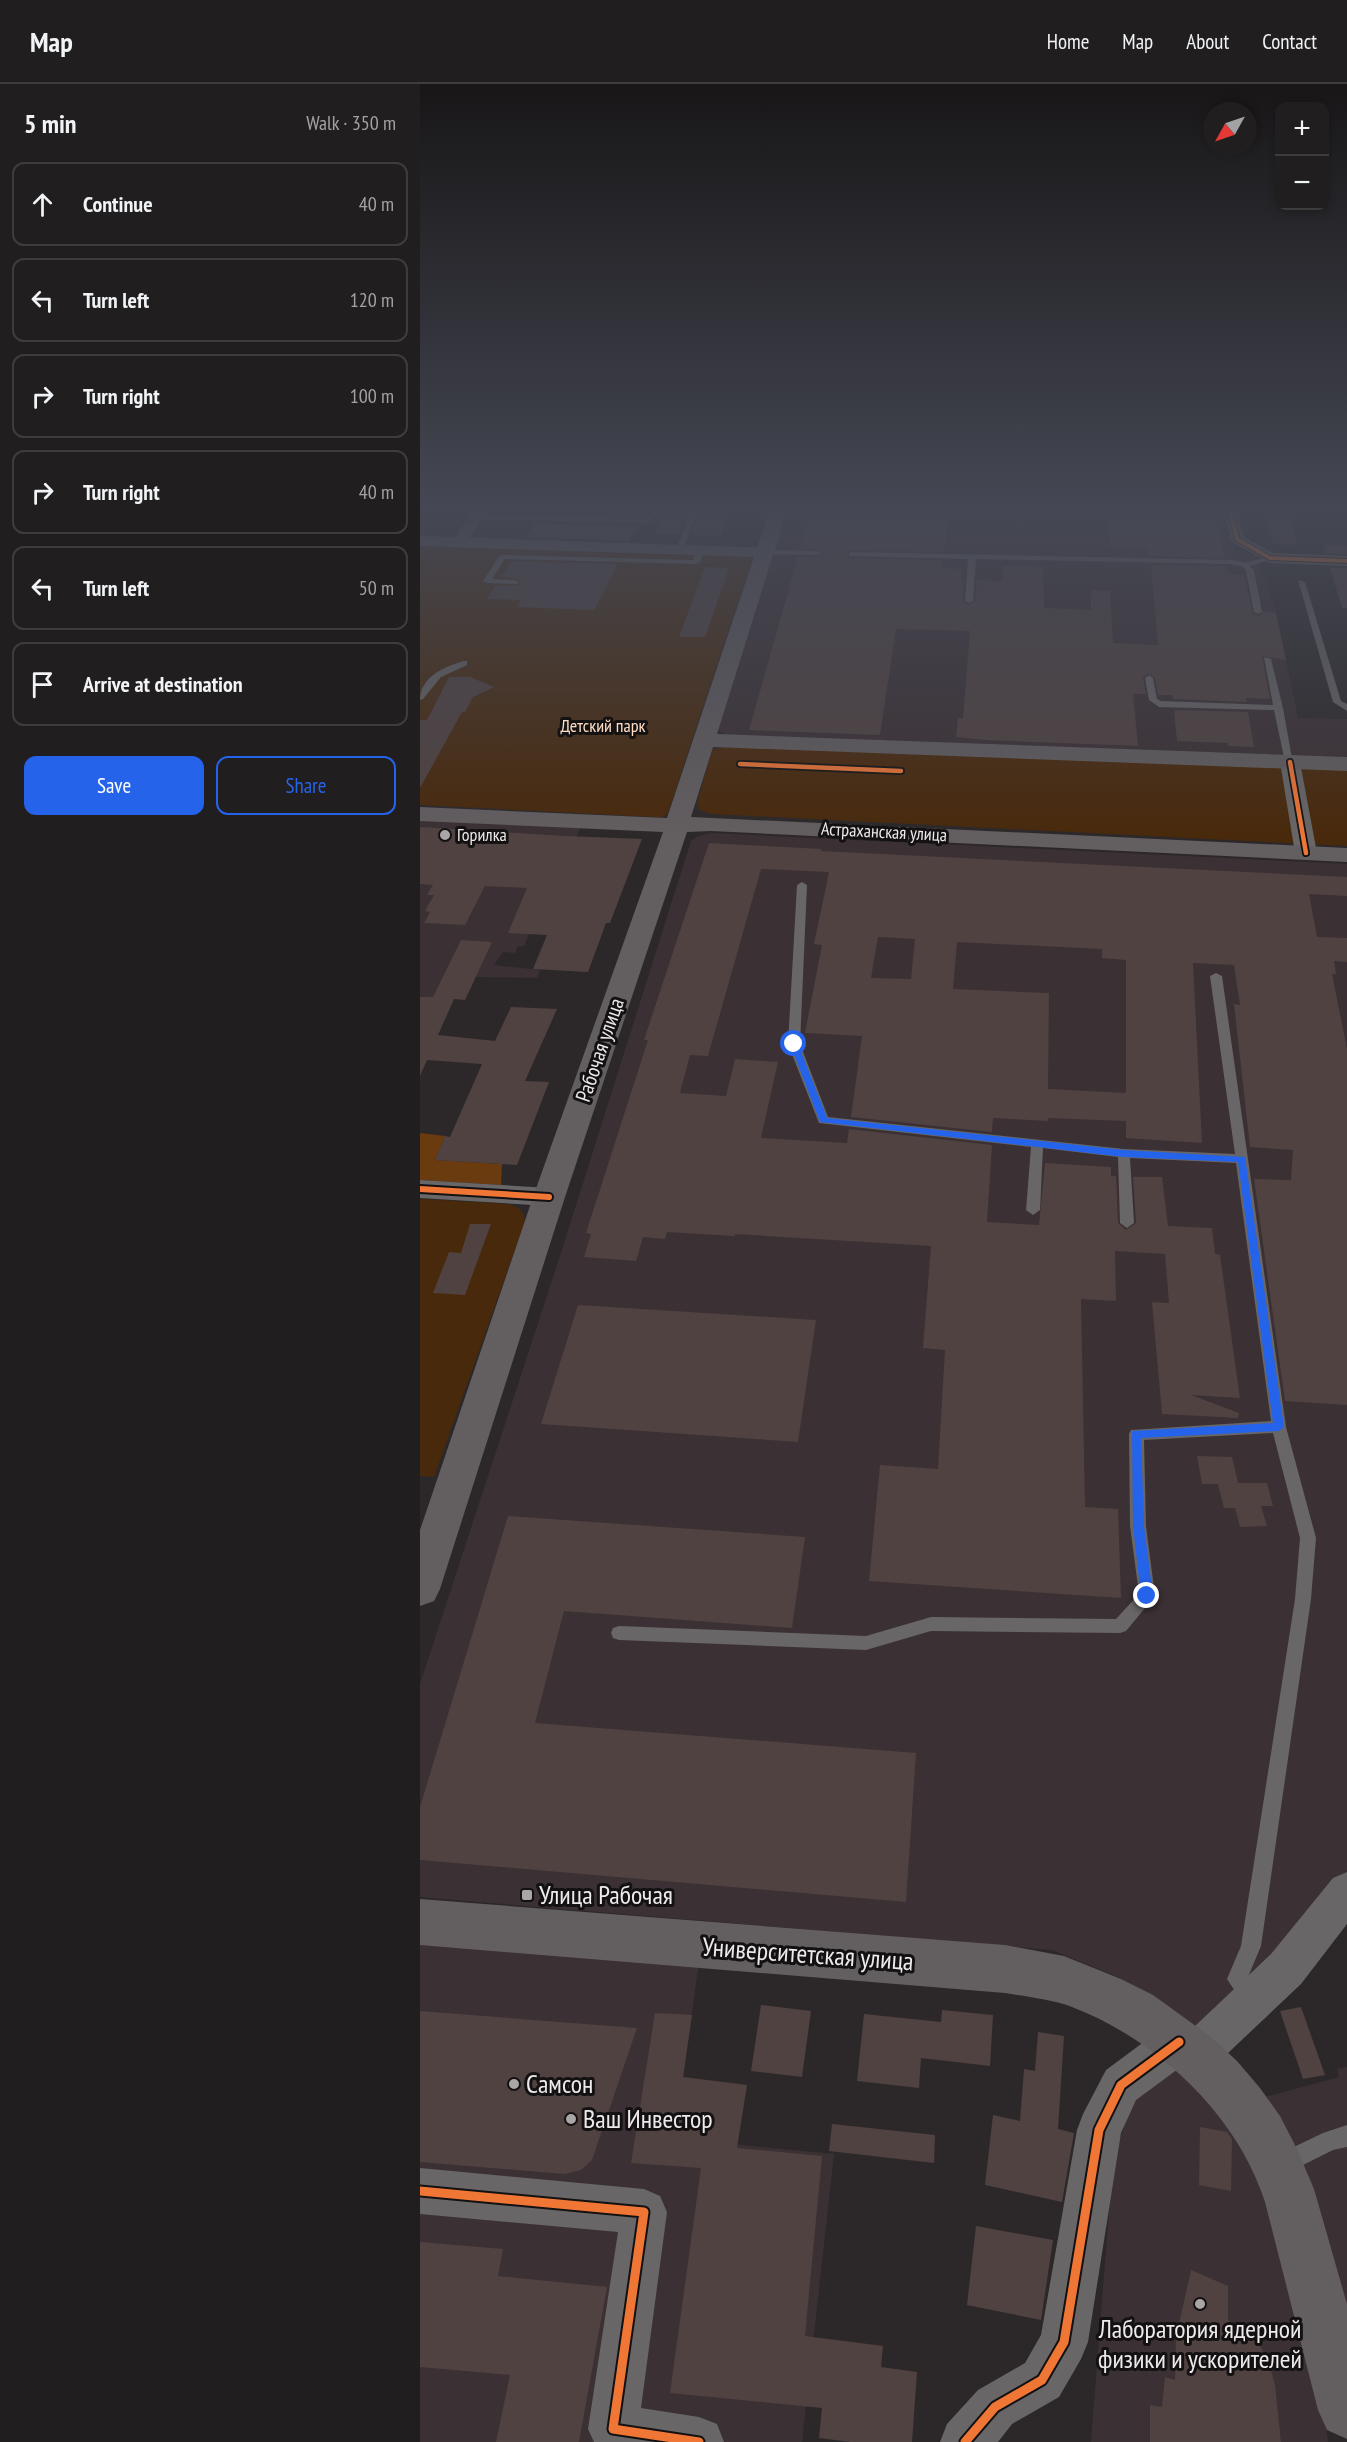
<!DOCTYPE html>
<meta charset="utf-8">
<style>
body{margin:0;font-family:"PT Sans Narrow",sans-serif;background:#292728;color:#f1f3f6}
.controls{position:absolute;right:18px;top:18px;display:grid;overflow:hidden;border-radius:12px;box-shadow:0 3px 9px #0003}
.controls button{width:54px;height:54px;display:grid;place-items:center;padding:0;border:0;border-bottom:2px solid #3e3c3d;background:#211e1f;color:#f1f3f6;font:30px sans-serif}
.compass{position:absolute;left:783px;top:18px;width:54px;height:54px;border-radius:50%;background:#211e1f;box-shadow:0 3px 9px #0003;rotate:230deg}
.stop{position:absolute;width:18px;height:18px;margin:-14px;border:4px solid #2563eb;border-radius:50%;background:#fff}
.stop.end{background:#2563eb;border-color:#fff;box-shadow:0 2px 6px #0008}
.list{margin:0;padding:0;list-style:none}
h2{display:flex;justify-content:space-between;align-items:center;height:78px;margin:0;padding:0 24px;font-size:26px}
h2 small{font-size:20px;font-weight:400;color:#a2a2a4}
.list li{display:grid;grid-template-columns:39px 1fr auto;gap:18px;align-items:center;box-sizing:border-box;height:84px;margin:0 12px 12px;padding:0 12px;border:2px solid #3e3c3d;border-radius:12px}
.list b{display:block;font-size:22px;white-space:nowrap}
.list em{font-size:20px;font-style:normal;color:#a2a2a4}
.actions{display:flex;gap:12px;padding:18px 24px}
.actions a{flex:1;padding:14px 0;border:2px solid #2563eb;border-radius:12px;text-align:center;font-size:21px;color:#2563eb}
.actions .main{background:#2563eb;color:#fff}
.icon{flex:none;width:33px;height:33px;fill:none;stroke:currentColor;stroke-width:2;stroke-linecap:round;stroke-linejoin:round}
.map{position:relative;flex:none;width:927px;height:2358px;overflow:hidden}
header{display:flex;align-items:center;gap:36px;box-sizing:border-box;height:84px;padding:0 30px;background:#211e1f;border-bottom:2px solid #3e3c3d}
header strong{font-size:28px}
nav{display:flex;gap:33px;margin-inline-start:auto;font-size:21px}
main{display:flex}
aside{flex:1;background:#211e1f}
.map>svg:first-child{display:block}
</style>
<header>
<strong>Map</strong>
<nav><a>Home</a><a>Map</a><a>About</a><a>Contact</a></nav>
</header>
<main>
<aside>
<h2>5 min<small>Walk · 350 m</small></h2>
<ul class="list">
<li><svg class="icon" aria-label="ahead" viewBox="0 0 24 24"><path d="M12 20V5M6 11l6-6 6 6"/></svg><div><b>Continue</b></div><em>40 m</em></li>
<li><svg class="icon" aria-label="left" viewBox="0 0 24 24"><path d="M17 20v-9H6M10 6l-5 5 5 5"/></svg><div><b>Turn left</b></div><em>120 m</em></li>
<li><svg class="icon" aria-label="right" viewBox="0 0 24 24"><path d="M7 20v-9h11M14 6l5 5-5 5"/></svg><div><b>Turn right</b></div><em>100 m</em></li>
<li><svg class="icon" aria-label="right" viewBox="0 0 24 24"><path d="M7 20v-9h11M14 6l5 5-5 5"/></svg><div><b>Turn right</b></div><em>40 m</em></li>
<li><svg class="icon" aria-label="left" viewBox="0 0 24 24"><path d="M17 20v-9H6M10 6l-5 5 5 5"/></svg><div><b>Turn left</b></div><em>50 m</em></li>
<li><svg class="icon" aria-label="arrive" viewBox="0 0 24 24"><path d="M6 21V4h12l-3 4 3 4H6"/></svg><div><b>Arrive at destination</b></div></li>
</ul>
<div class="actions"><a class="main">Save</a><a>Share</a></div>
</aside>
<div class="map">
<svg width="927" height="2358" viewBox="0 0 927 2358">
<rect width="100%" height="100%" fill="#2c2829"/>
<path fill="#3b3033" d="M366,427H806L815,469L835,470L839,478L856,529L878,634L927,635V673L306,651L299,647V639Z
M0,736L161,743L114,850H109L104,862H98L95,869L83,868L74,881L120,886L117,894L56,893L45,915L0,913Z
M292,749L927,780V1787L863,1864L784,1947L698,1893L632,1866L0,1813V1600L139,1175L271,757L278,752Z
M0,1859L279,1878L258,2031L281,2057L414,2070L382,2358H0Z
M751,1979L782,2006L836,2083L902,2312L908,2358H671L693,2077L713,2015Z
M927,1983V2240L845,2013L919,1993L917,1985Z"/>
<path fill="#49290b" d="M0,460L320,471L331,477L248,729L243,733H235L0,721Z
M307,662L927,686V762L291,730L280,726L277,720L292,666Z
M0,1115L88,1120C99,1123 103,1126 105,1137L14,1393L0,1392Z"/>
<path fill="#6a3b0f" d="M0,1049L25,1052L15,1076L82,1080L81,1101L0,1096Z"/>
<path fill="#504240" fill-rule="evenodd" d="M246,427H268L259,451L235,450Z
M280,427H310L300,452L271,451Z
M390,427H529L524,468L429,466L427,474L523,477L522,484L542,485L541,496H544L543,517L548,521L555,517L557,496L582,497L583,482L623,483L624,524L671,526V506L690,507L693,559L738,561L731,481L807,482L808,490L824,491L833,530L839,532L844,528L856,529L866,576L842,572L850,615L826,614L827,618L753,615L752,611H738L735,594L728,589L723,594L726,610H713L718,662L565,656L536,653L538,634H543L550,547L476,545L460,651L329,646L378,473H398L404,470L398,465L381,464Z
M698,427H795L805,474L730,472L729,464L690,463L687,429H698Z
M842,427H868L878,461L853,460Z
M115,440L184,442L217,443L209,457L106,453Z
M903,461L927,462V470L905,469Z
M91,477L198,480L174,526L97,523L101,516L67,515L75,502L100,501L101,497L96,494L81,493Z
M285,483L309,484L285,553H259Z
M910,484H927V524H922Z
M29,593H50L74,603L53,613L45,628H42L0,704V636H7Z
M754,626L828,628L834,663L808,662V659L757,657Z
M0,743L146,752L222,755L190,839H186L168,888L113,885L127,851L88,849L107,804L65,802L45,841L4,839L10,828L5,827L14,811H7L13,801L0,800Z
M289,759L401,765V767L927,793V812L889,810L897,853L927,854V878L914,877L916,890H912L927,965V1321L865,1317L834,1095L871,1096L873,1066L830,1063L814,920L820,921L814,881L773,879L782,1059L706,1054V1037L628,1034V1037L573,1034L572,1048L431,1033L442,952L385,949L402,861L394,860L409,788L341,785L288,972L270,971L260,1009L306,1012L315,975L358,978L341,1054L427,1059L429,1045L572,1061L567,1138L619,1141L625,1079L691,1083V1092H696L698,1139L706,1146L716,1139L713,1093H742L748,1142L792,1144L795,1170L800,1171L820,1314L771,1311L819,1329L818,1334L742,1330L732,1218L749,1219L745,1170L695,1167L696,1217L661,1215L665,1423L698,1425L701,1514L449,1497L460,1381L518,1385L525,1266L503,1264L511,1162L315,1150V1152L247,1148L245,1155L223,1153L216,1177L164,1173L171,1150L166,1149L228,956H224ZM458,853L495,855L491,895L451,894ZM537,858L682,865V874L706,876V1009L628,1005L629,909L533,905Z
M41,856L72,858L45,916L34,915L18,951L75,957L91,923L137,925L105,997L129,998L97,1081L15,1076L25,1052L30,1053L62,980L7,976L0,992V913H13Z
M50,1140H71L45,1211L13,1209L29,1168L41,1169Z
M158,1221L396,1236L378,1358L121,1340Z
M777,1372L812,1373L818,1399H847L853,1422H841L847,1442L820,1443L815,1424H804L798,1400H782Z
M88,1432L385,1453L372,1544L144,1527L115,1639L496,1669L486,1818L0,1776V1723Z
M341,1921L391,1927L382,1993L331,1987Z
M881,1923L905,1991L883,1995L860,1927Z
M522,1926L573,1931L570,1982L501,1974L499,2004L437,1997L444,1930L521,1938Z
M0,1927L217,1944L172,2076L161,2086L145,2090L0,2078Z
M235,1929L272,1931L263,1993L327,2001L317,2064L402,2072L385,2252L463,2262L461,2283L497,2288L492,2358H431L399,2354L402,2324L250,2309L281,2084L211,2079Z
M618,1948L644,1952L638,2045L654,2049L642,2118L565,2101L573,2031L600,2037L604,1985L615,1987Z
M412,2040L515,2051L514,2079L409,2067Z
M780,2043L807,2048L812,2055L811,2107L779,2101Z
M556,2142L633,2156L621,2236L547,2221Z
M0,2158L83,2165L78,2192L187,2203L159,2358H76L90,2291L0,2283Z
M771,2186L808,2202V2236L838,2258L849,2278L855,2301L861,2358H730V2321L742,2323L745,2293L755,2296L756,2253Z"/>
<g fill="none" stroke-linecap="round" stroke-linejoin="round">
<path fill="#686666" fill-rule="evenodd" d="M235,427H243L229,439L56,435L52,433L56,431L227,435Z
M270,427H278L263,465L256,467Z
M278,464L285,466L280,478L276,480L85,475L72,495L95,496L99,498L98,500L67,499L63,497L80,471H83L273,476Z
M345,466L398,467L402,469L398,471L342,470L341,468Z
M432,468L812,476L826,479L850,472L854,474L830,482L834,487L842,528L838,530L834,528L826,487L823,483L812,480L556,475L553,517L549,519L545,517L548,475L429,472V468Z
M878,496L885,498L921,617L927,620V627L913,618Z
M844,573L851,575L863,624L873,680L865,678L854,626L739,623L729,616L725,594L729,591L733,594L737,615L741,617L853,621Z
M44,577H47V581L21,593L3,615L0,616C0,593 25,582 44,577Z
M382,798L387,801L380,960L408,1033L704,1065L815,1070L790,892L796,889L802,892L866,1343L896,1454L891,1515L841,1862L828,1893L841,1914L838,1921L831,1924L824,1921L807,1895L821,1862L875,1515L880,1454L853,1349L724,1356L726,1442L735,1512L706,1547L700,1549L511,1547L446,1566L199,1556L193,1554L191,1549L193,1544L199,1542L446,1552L511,1533L696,1535L719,1510L710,1442L709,1350L711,1346L851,1337L816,1079L710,1074L714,1139L707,1144L700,1139L698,1073L623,1064L620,1126L613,1131L606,1126L611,1063L399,1039L368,960L377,801Z
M927,2041V2063L913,2066L863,2091L855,2088L852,2080L855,2072L903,2049Z"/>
<path fill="#686666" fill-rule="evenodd" d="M53,427H67L45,461H35L32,458Z
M803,427H817L824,453L853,469L927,472V482L850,479L812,458Z
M870,672L877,674L880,678L897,769L893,773L886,775L879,773L875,769L860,678L863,674Z
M0,1096L129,1104L139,1106L143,1113L139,1120L129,1122L0,1114Z
M927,1788V1840L881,1900L789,1987L774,1993L758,1985L716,2016L701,2049L668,2258L661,2275L639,2313L592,2340L578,2358H520L527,2340L558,2306L605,2279L621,2251L657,2046L663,2030L686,1986L744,1943L759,1937L774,1943L851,1870L913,1794Z
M0,2084L224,2105L240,2112L247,2128L221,2324L279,2333L297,2340L304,2358H174L168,2345L198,2148L0,2130Z"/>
<path fill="#686666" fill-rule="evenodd" d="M349,427H367L354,468L351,472H339L336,468Z"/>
<path fill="#635e60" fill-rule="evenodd" d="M0,452L351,464L354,468L297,650L927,673V687L293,663L271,733L927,764V778L291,747L267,748L145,1113L20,1505L14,1517L0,1522V1446L113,1113L243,748L0,737V723L247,734L334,473L0,462Z
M0,1815L585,1861L644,1872L701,1895L733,1911L791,1953L817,1977L840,2004L860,2032L876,2063L894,2105L927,2220V2355L907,2346L898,2326L845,2118C817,2030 736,1955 652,1923C630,1915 607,1913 585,1909L0,1861Z"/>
<defs>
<path id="cycleway-far3" d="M810,427L817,455L850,474L927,477"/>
<path id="cycleway-far2" d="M870,678L886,769
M320,680L481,687"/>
<path id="cycleway-far1" d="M0,1105L129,1113"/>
<path id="cycleway" d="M0,2107L224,2128L193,2345L279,2358
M545,2358L575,2323L622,2296L644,2258L679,2046L701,2001L759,1958"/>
</defs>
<use href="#cycleway-far3" stroke="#131111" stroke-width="6"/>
<use href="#cycleway-far2" stroke="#131111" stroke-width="8"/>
<use href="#cycleway-far1" stroke="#131111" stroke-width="10"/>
<use href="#cycleway" stroke="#131111" stroke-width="13"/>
<use href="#cycleway-far3" stroke="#f07635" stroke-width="4"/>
<use href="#cycleway-far2" stroke="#f07635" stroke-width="4.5"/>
<use href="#cycleway-far1" stroke="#f07635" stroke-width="6"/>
<use href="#cycleway" stroke="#f07635" stroke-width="9"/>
</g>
<linearGradient id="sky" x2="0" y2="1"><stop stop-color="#181617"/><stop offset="0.56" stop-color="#454854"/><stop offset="1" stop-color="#454854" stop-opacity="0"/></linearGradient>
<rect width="927" height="757" fill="url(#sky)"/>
<path fill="#2563eb" d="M374,957L378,960L407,1034L704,1066L825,1073L864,1343L859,1347L721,1354L724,1442L733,1512L731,1515L727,1517L721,1512L713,1442L712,1347L853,1339L818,1078L704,1073L400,1038L370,960Z"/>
<g fill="#aaa6a7" stroke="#131111" stroke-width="2">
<circle cx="25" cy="751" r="6"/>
<rect x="101" y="1805" width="12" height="12" rx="3"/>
<circle cx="94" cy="2000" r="6"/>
<circle cx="151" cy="2035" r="6"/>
<circle cx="780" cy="2220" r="6"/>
</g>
<g text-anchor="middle" stroke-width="6" stroke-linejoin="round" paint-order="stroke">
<g font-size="18" fill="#ffddc4" stroke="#131111">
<text x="183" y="648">Детский парк</text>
</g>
<g font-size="18" fill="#eeeaeb" stroke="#131111">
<text transform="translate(464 748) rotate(3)" y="6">Астраханская улица</text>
</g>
<g font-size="18" fill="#eeeaeb" stroke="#131111" text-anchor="start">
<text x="37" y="757">Горилка</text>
</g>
<g font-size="21" fill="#eeeaeb" stroke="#131111">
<text transform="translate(180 966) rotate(-71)" y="7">Рабочая улица</text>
</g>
<g font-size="26" fill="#eeeaeb" stroke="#131111" text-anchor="start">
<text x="119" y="1820">Улица Рабочая</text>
<text x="106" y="2009">Самсон</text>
<text x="163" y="2044">Ваш Инвестор</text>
<text x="780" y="2254" text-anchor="middle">Лаборатория ядерной<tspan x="780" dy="30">физики и ускорителей</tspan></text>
</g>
<g font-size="26" fill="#eeeaeb" stroke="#131111">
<text transform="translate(388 1870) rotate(4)" y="9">Университетская улица</text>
</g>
</g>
</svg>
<div class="controls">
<button>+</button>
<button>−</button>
</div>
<svg class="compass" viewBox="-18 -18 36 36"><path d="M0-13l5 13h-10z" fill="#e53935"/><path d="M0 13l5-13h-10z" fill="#a2a2a4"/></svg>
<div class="stop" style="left:374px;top:960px"></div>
<div class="stop end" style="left:727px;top:1512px"></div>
</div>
</main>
